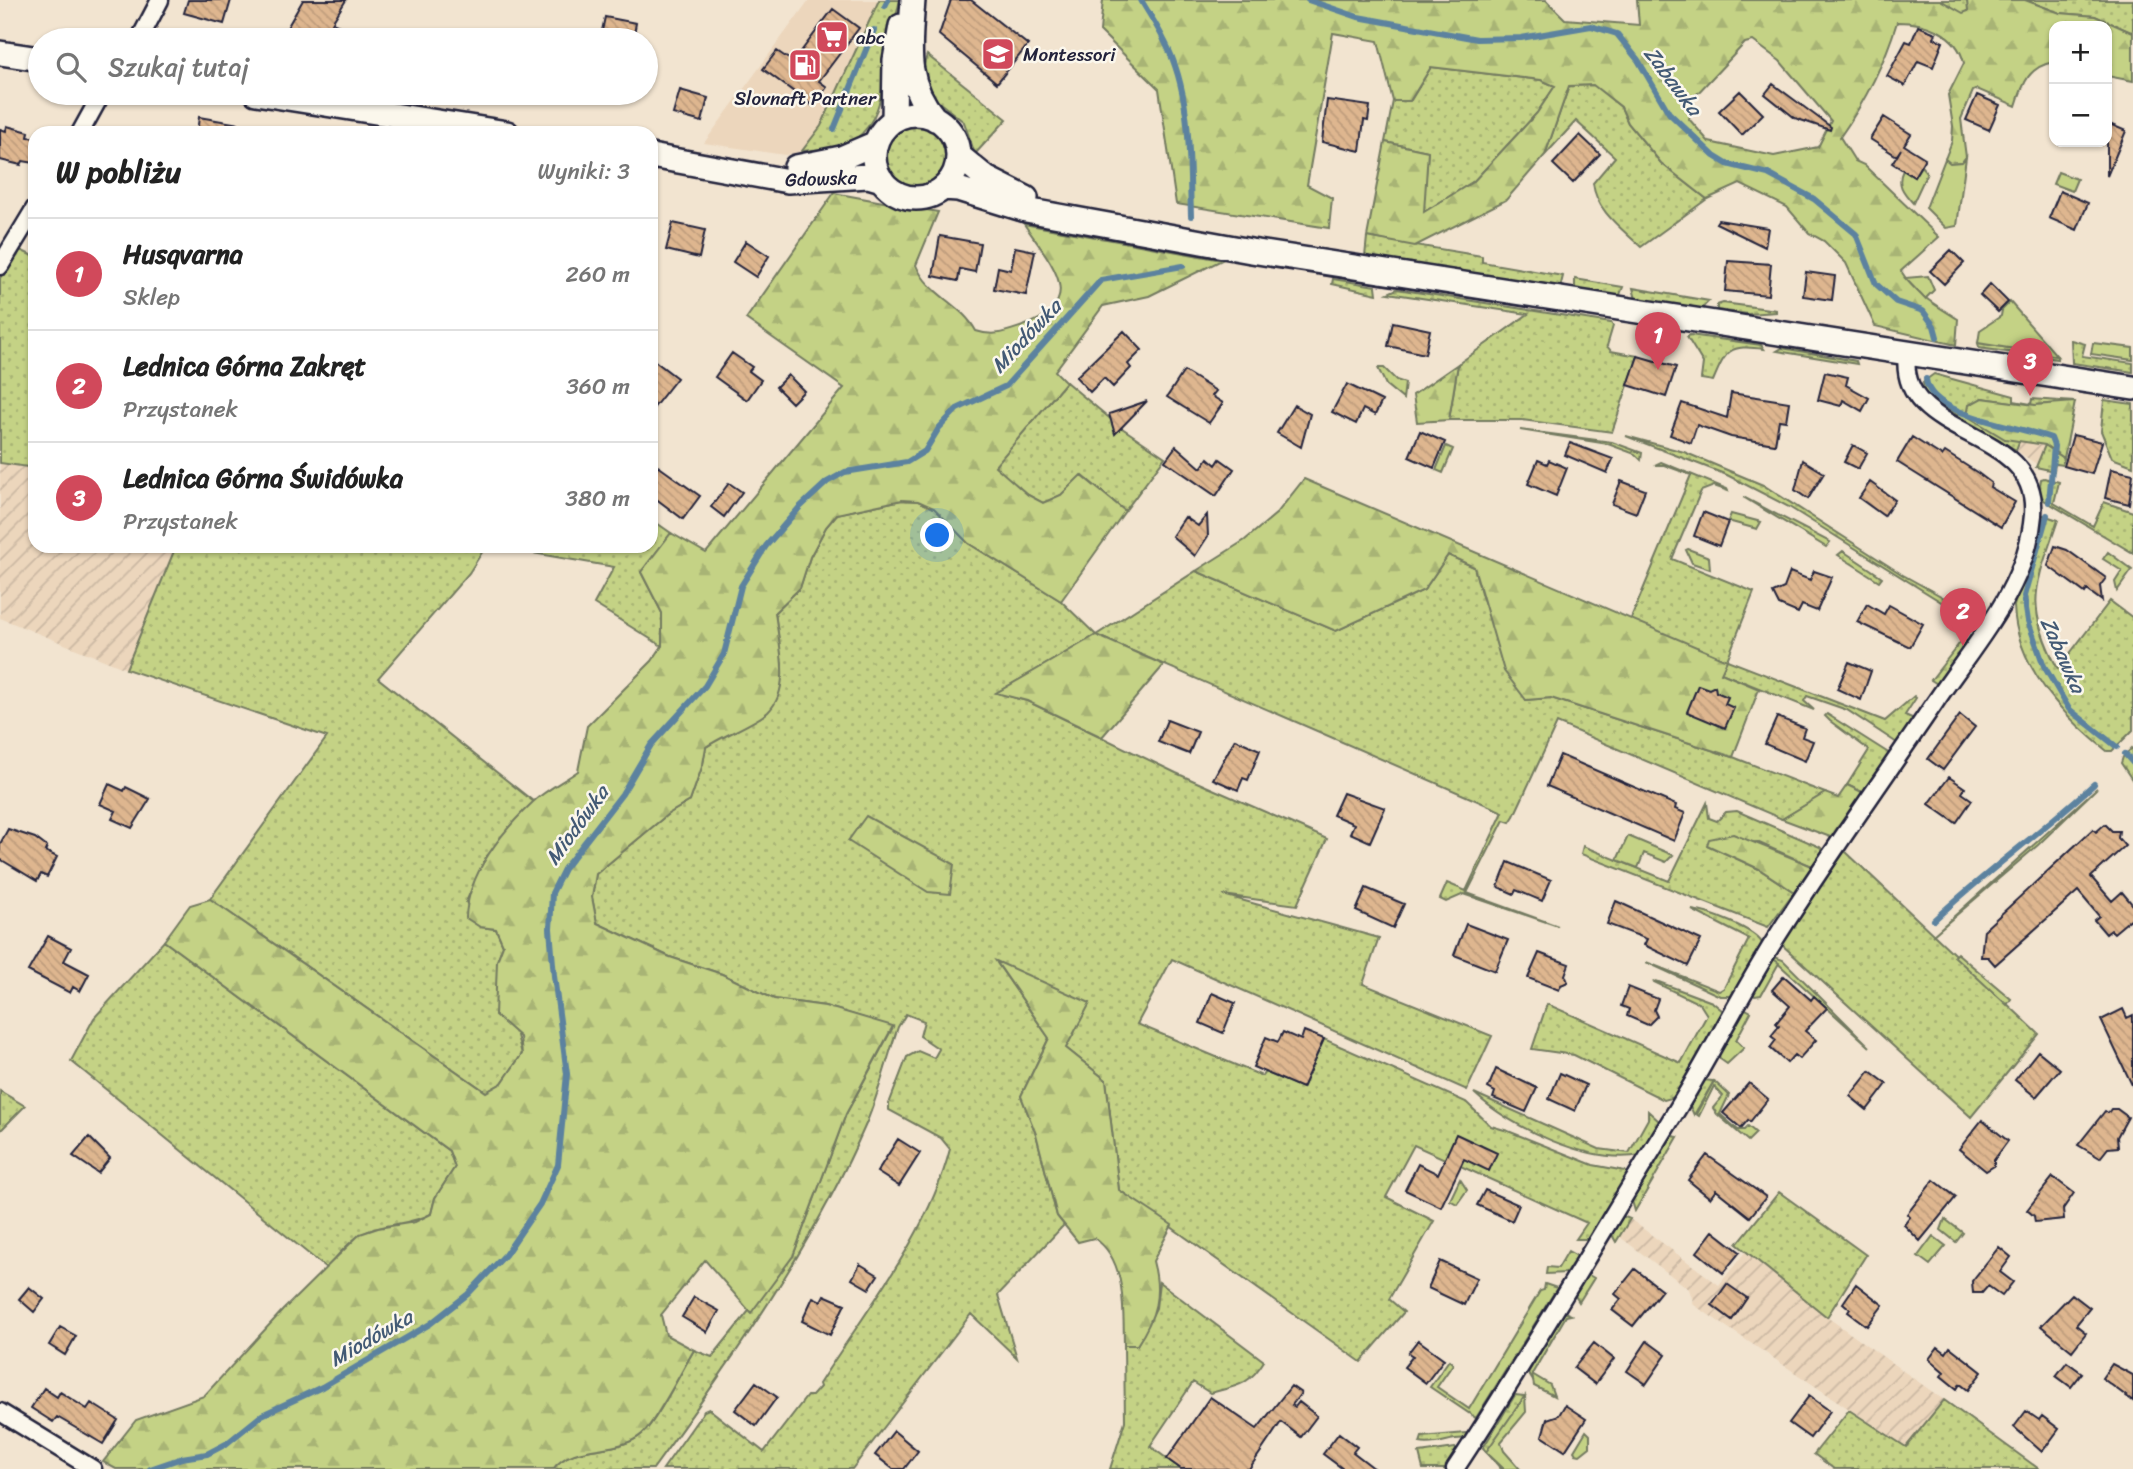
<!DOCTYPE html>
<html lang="pl">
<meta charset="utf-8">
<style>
body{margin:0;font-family:Sriracha,sans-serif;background:#f2f2f2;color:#222}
.controls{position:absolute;right:21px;top:21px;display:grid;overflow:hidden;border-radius:14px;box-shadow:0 2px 5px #0004}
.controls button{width:63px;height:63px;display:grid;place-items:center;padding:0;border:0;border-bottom:2px solid #e0e0e0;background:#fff;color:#222;font:35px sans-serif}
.you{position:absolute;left:938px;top:536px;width:24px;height:24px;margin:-18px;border:5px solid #fff;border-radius:50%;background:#1a73e8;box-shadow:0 0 0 10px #1a73e833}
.badge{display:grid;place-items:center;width:46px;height:46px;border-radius:50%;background:#d1495b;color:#fff;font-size:23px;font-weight:700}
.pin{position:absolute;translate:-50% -58px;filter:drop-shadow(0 2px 4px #0008)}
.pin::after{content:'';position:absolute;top:37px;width:24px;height:21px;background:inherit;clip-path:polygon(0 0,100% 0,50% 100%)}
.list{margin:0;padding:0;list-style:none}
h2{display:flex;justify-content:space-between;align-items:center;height:91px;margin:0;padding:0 28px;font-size:30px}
h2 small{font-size:23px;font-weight:400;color:#767676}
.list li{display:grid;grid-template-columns:46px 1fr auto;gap:21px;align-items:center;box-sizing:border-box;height:112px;padding:0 28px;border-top:2px solid #e0e0e0}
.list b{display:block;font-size:26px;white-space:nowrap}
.list p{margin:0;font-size:23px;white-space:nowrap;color:#767676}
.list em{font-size:23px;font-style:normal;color:#767676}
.icon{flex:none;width:38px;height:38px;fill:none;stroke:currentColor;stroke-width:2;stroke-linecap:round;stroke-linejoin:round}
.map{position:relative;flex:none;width:2133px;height:1469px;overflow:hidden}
.search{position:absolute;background:#fff;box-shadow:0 2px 5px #0004;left:28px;top:28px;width:630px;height:77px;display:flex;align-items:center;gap:18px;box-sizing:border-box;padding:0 24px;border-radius:38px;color:#767676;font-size:26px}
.panel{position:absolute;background:#fff;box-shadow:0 2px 5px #0004;left:28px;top:126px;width:630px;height:427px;border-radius:21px}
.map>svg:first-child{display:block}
</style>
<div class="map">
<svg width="2133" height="1469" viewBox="0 0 2133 1469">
<defs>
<pattern id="industrial-furrows" width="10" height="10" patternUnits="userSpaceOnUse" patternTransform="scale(1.75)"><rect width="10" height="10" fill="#ecd6bc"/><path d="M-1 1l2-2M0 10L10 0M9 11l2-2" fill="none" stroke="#cab7a2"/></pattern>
<pattern id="grass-dots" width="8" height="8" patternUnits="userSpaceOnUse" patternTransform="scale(1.75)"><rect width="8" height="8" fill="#c4d285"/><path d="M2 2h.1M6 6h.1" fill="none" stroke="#a8b474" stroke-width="1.8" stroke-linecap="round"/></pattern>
<pattern id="forest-firs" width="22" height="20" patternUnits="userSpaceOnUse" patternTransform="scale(1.75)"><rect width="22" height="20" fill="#c4d285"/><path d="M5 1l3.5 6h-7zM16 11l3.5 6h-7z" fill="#a8b474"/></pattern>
<pattern id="building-back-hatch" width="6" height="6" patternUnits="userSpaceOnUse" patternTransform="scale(1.75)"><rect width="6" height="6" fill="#deb68f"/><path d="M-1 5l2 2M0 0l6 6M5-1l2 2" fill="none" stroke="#be9c7c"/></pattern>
</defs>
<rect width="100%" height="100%" fill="#f2e4d0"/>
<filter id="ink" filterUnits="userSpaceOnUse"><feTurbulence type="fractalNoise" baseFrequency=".0143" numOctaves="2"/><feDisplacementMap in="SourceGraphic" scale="14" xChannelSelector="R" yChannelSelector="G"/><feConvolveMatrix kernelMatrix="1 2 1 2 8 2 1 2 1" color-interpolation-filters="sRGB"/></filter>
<g filter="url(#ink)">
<path fill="#ecd6bc" d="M809,0H879L821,126L802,151L785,155L704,143Z"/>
<path fill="url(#industrial-furrows)" d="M2020,439L2045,445L2036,464L2016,450Z
M0,463L35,468V546H176L126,669L0,618Z
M1630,1219L1719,1285L1746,1251L1827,1317L1944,1400L1906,1447L1694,1305L1689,1289L1620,1237Z"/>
<path fill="url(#grass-dots)" stroke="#737a60" stroke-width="2" d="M879,0H900L891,37L887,79L883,81C881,106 871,133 846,145C834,150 815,149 802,151L821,126Z
M1940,0H1967L1969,11L1963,14Z
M2025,0H2133V33L2095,16L2060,13Z
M927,55L1007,119L975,154L964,122L935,99L921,75Z
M1431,67L1541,80L1555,86L1537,113L1474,181L1423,213L1428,151L1385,142L1393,101L1411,100Z
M1594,85L1621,107L1628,123L1661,163L1707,199L1641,247C1621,228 1596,211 1593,183L1615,157L1576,121L1545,155L1569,86Z
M886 157a30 30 0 1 1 60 0a30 30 0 1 1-60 0Z
M1367,237L1482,256V262L1563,276L1560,288L1365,257Z
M18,249L35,257V468L0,463V278Z
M1333,279L1376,286L1377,294L1332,284Z
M1575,279L1623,287L1619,297L1575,290Z
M1633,288L1709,301L1702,308H1694L1636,299Z
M1397,289L1611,323L1613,326L1607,346L1611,351L1638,356L1612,432L1522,420H1449L1458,364L1528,314L1388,293Z
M1723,303L1776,310V312L1748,314L1717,310V305Z
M1690,335L1761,345L1764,349C1729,344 1726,350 1713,381L1701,379L1703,363L1687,337Z
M2071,340L2085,344L2082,356L2133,363V372L2072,363Z
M1978,343L2057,356V359L1979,348Z
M1782,348L1856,361L1857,364L1777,351Z
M1934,374L2014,396V401L2031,404L2032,399L2075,402L2035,405L1982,398L2005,439H2020L2016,450L1932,400L1924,391L1923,382Z
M1066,382L1119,426L1165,457L1125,511L1082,475L1061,495L1043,503L1028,495L994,466Z
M2104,400L2133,404V466L2112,458L2101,431Z
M1520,430L1612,442L1642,453L1641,460L1635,454L1608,444Z
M1626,436L1684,452L1763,485L1903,575L1984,620L1982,624L1975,623L1789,507L1727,475Z
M2045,445L2064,458L2062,465L2055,464L2054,471L2036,467Z
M1661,462L1727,489L1728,491L1714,486L1701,491L1672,559L1754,592L1727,660L1885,721L1914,696L1916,698L1905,715L1914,719L1897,743L1847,710L1807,696L1804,701L1814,710L1721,673L1726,660L1630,621L1691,475L1664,465H1655Z
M2044,478L2059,482L2054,503L2093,526L2104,502L2133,512V553L2044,500L2039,491L2041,479Z
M1743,497L1830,542L1826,547Z
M902,500L918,501L934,508L968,543L1061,601L1096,635L1196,571L1336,631L1424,590L1448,555L1474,567L1482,597L1526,700L1551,698L1733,757L1825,793L1782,819L1557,723L1514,816L1510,822L1504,820L1467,893L1558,926L1464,894L1446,902L1440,899L1447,883L1466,891L1503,812L1096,635L997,693L1027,701L1176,773L1327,839L1297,905L1223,895L1379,938L1363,984L1492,1036L1467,1090L1172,959L1137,1024L1262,1076L1265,1072L1302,1088L1324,1039L1466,1102L1491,1126L1508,1131L1593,1165L1625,1171L1629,1176L1589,1239H1576L1587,1223L1414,1145L1386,1197L1434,1221L1389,1299L1404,1312L1361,1362L1119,1190L1106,1080L1066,1048L997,963L1049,1038L1021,1096L1036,1134L1057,1216L1064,1225L998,1295L1017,1358L971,1314L852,1469H663L704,1411L709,1409L764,1452L807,1396H812L820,1387L819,1384C866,1310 928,1235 950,1149L941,1138L889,1110V1104L907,1057L918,1051L934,1058L939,1049L920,1036L924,1021L906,1014L898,1027C887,1059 879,1093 866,1124C812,1248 732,1360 653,1469H553C574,1441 617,1456 642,1434C656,1422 683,1368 694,1350L712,1357L793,1256L846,1114L893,1027L825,1006L774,999L722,974L670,957L597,923L592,897L596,874L668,814L690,801L703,764L706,747L735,729L782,665L775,612L800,588L810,557L826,527L837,514Z
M2040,514L2058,520C2036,586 2023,603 2058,669L2110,601L2133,618V730L2112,751H2107C2063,716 2016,666 2014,606Z
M651,519L671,533L641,572L662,613V646L594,604L614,567L533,553L538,546H651Z
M176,546H486L469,573L378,678L534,802L486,857L466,902L480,927L496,929L503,945L497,961L522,1054L502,1083L486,1092L210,899L327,737L126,669Z
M1843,551L1882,577L1879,581L1838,555Z
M1954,627L1968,643L1939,685L1931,680L1962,640Z
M1827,714L1890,754L1864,793L1847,785L1869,750L1830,721L1825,716Z
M2132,748L2133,749V781L2121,763L2123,757Z
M1707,803L1709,818L1717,821L1726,812L1737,811L1820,847L1824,851L1812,866L1757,842L1707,845L1759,869L1794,892L1768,927L1581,854L1583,846L1669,881Z
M1845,851L2039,1034L1971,1117L1780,943Z
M1692,910C1710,912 1754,929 1762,943L1731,996H1720L1646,962L1719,991L1724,988L1749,939Z
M164,941L449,1151L455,1167L435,1198L431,1214C409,1226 384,1222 362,1234C349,1241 337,1257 326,1268L71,1061L94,1018Z
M1772,956L1783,960L1870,1047L1772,958Z
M1656,981L1712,1002L1723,1011L1675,1097L1664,1100L1574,1055L1532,1049L1547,1004L1681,1063L1707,1015L1700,1004L1654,982Z
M1702,1080L1714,1081L1694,1115L1689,1104Z
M0,1091L25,1106L0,1131Z
M1474,1093L1599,1149L1629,1153L1648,1119V1111L1660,1122L1641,1155C1590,1165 1511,1128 1474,1093Z
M1672,1136L1678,1137L1635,1211L1632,1201Z
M1779,1192L1866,1255L1827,1317L1737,1244Z
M1622,1216L1630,1219L1616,1242L1611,1233Z
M1587,1274L1594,1278L1579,1302L1574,1294Z
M1159,1282L1264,1361C1249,1386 1236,1386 1210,1393L1193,1382L1150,1446L1181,1469H1110L1125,1421L1124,1345H1137L1156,1308Z
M1557,1288L1559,1290L1479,1419L1476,1418Z
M1564,1312L1571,1315L1566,1316L1532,1374L1535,1384L1528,1373Z
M1515,1395L1525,1396L1487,1452L1504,1469H1501L1483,1448Z
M1944,1400L2039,1469H1834L1814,1454L1849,1410L1906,1447Z
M1466,1433L1470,1435L1467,1439C1453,1436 1437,1447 1420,1443L1422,1437Z
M1455,1448L1460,1450L1449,1469H1423L1419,1453Z"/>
<path fill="url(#forest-firs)" stroke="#737a60" stroke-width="2" fill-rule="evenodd" d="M1103,0H1546L1565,19L1639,25L1637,0H1940L1963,13L1968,11L1967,0H2025L2060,13L2095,16L2133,33V81L2107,76V26H2054V62C2029,66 2023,83 2016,106L1977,89L1973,91L1961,119L1966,157L1962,162L1949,163L1945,159L1952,141L1953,126L1948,95L1964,63C1957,33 1926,22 1897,22C1884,65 1866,100 1840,137L1855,161L1864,165L1939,237L1901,271C1915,294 1935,305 1958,319L1956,345L1875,326L1846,263L1824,241L1809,233L1787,207L1740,184L1707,199L1661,163L1628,123L1621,107L1593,85L1569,86L1545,155L1506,200L1415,246L1367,237L1385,142L1428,151L1424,212L1474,181L1537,113L1555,86L1541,80L1431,67L1410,101H1393L1378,41L1333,33L1307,185L1332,198L1329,228L1176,204L1159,89L1100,31ZM1753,41L1780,61L1831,121L1818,147L1774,156L1709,142L1689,119L1695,96L1745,43Z
M834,193L938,212L916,265C928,295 961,303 976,331C994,337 1005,332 1023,326C1090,303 1050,262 1024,224L1222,260L1149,296L1103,306L1055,371L1066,382L995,466L1028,495L1043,503L1061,495L1081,475L1125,511L1061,601L968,543L934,508L918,501L902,500L837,514L826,527L810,557L800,588L775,612C778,642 793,688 768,712C756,723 722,736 706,747L703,764L690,801L668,814L596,874L592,897L597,923L670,957L722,974L774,999L825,1006L893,1026L846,1114L793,1256L751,1313L705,1260L661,1315L666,1335L694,1350C683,1368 656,1422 642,1434C617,1456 574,1441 553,1469H116L103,1462L136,1420L204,1396L283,1310L360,1234L378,1228L415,1222L431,1214L435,1198L455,1167L449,1151L164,941L190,905L210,899L486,1092L502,1083L522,1054L520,1037L495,1015L497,961L503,945L496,929L480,927L466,918C467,875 502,831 533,802C546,790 564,781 578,771L587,726L652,661L662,646V613L641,572L671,533L706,553L844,388L746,319Z
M1458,364L1449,420L1417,422L1413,395Z
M1982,398L2035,405L2075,402L2064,458L2045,445L2005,439L1967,416L1969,405Z
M1304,479L1727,660L1721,673L1759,689L1733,757L1551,698L1526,700L1504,671L1474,567L1448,555L1424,590L1336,631L1196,571L1245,540L1277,513Z
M1096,635L1164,665L1102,737L1027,701L996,693Z
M1847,785L1864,793L1833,838L1782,819L1825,793L1838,798Z
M866,816L954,864L950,894L928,892L848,841Z
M1733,834L1812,866L1794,892L1759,869L1707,845L1709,839Z
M996,961L1090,1003L1066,1048L1106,1080L1119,1190L1172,1225L1153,1261C1162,1294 1156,1317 1137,1345H1124C1123,1310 1127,1259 1094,1238L1078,1242L1057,1216L1036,1134L1021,1096L1049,1038Z"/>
<path fill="#c4d285" stroke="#737a60" stroke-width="2" d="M1966,157L1957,226L1946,228L1926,208L1945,159L1950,163L1962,162Z
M1921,166L1927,173L1913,203C1903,192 1896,184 1903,170L1914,177Z
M2058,172L2077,179L2072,191L2053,184Z
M1928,276L1934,290L1925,299L1905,278Z
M2010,302L2057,356L1978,343L1980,330L2001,316L2002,310Z
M2093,343L2133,348V360L2091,354Z
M1378,368H1384L1396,380L1405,383L1403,399L1386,385Z
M1446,446L1453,449L1443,473L1436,470Z
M1731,514L1761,522L1757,529L1728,521Z
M1688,549L1709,557L1710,569L1692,563L1686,550Z
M2108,552L2132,570L2117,591L2115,582L2122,571L2103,559Z
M2097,788L2038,845L1932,936Z
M1628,836L1673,855L1666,862L1644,853L1638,868L1617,860Z
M1957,953L2011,999L2007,1005L1954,956Z
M1772,958L1779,963L1761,995L1755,996L1751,992Z
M1744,1008L1751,1012L1736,1040L1744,1048L1727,1064L1720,1059L1718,1051Z
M1714,1081L1729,1095L1720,1114L1738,1130H1744L1748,1126L1756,1133L1748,1141L1717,1114L1713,1108L1723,1096L1714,1086L1699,1116L1696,1114Z
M1460,1179L1467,1190L1457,1204L1450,1200Z
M1945,1219L1963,1233L1956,1242L1941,1230Z
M1933,1236L1946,1246L1930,1265L1918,1256Z
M1568,1251L1577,1256L1566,1273L1546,1274L1547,1267L1558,1268Z
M1545,1284L1557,1288L1476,1418L1430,1387L1449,1360L1453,1364L1437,1387L1469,1409L1540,1291L1544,1290Z
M1532,1374L1550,1385L1554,1396L1534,1386Z
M1525,1396L1526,1412L1501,1442L1504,1451L1520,1469H1504L1486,1452Z
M1586,1431L1590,1435V1447L1580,1455L1576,1454L1574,1451Z"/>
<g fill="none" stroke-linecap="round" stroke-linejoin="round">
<path stroke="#5b829f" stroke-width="6" d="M1141,0C1149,14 1158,27 1165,42C1192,94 1189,159 1191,216
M1308,0L1358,17L1477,39L1521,38L1591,26L1617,34L1638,60L1669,113L1714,156L1727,164L1768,174L1814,199L1856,234L1876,284L1896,302L1923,311L1934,326L1937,337
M885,6L888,0
M834,129L874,30
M1926,379C1929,417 2021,426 2051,438L2054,446L2049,502
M2047,515L2024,596L2028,621L2044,666L2069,709L2117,747
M2125,754L2133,763
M1934,920C1985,872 2042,832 2094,784
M150,1469L182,1458L207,1454L226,1444L262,1415L322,1387L430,1324L468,1294L505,1255L540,1204L558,1165L567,1074L554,976L550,929L552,893L564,869L622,794L651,745L705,686L724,654L741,586L766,546L799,508L827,482L845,472L907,462L925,451L939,428L957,409L1006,386L1101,280L1183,266"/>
</g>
<path fill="url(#building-back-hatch)" stroke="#22223b" stroke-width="2" d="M188,0H231L224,24L184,13Z
M303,0H346L332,23L374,40H280Z
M951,0H971L1028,45L997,83L939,35Z
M833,9L859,28L819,81L827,87L813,106L763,69L777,51L793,62Z
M605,17L636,23L633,40H600Z
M1918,26L1936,33L1934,38L1943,42L1933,67L1918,61L1905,86L1887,76L1906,41L1911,43Z
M1773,84L1831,127L1830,130L1795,118L1765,94Z
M680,90L708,98L702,122L673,114Z
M1740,91L1763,114L1742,135L1719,111Z
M1977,95L2000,105L1989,130L1966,120Z
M1327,100L1370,106L1368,121L1364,120L1360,151L1322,142Z
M199,117L245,125L244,133H197Z
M1884,117L1911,134L1904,145L1925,158L1914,177L1892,163L1901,149L1897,156L1870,139Z
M2107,123L2126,131L2107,176Z
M7,126L29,132L28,137L35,138V163L23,161L21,165L0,160V129L6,131Z
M1580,135L1600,154L1573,183L1553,164Z
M2060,191L2088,203L2077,230L2049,218Z
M1718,220L1768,228L1765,247L1716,223Z
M673,223L705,230L699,258L666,250Z
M940,236L980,243L975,272L960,269L958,281L933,276Z
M746,241L769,256L756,277L733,262Z
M1015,247L1035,251L1026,295L994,289L998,267L1011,270Z
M1951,250L1964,263L1944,284L1930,271Z
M1728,261L1771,264L1768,295L1725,291Z
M1806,272L1835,276L1832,300L1803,296Z
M1990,284L2008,302L1998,312L1980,295Z
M1393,322L1430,330L1425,354L1388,346Z
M1124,331L1142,350L1128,364L1131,368L1113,387L1104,378L1090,392L1076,377Z
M732,353L752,367L749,371L761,380L747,400L715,377Z
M1638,356L1676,367L1666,397L1628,385Z
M651,358L677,378L651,411Z
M1184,371L1216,391L1212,396L1223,403L1209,423L1167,397Z
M1825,372L1848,377L1846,385L1869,398L1862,411L1843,400L1841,406L1818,400Z
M788,375L804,391L792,403L776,387Z
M1347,384L1382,401L1375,415L1363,409L1356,424L1332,412Z
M1731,393L1789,402L1786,421L1779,420L1775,444L1731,437L1697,425L1691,443L1670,435L1682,403L1727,418Z
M1147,401L1115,434L1109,414Z
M1294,405L1310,414L1301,447L1277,433Z
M1420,431L1445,442L1434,468L1409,457Z
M2073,435L2102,442L2092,474L2064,466Z
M1912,437L1942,456L1945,452L1978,473L1991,483L1990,487L2015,502L2001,527L1897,462Z
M1570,443L1613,459L1607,473L1565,455Z
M1853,445L1867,453L1858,469L1844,462Z
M1176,446L1201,468L1208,458L1216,465L1220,459L1234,469L1216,496L1165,461Z
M1538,460L1547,464L1549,460L1567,468L1556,496L1528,484Z
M1803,460L1824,473L1808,499L1795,490Z
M658,466L700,496L683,519L651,495V475Z
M2111,469L2133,474L2129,504L2105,498Z
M1621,481L1645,490L1636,513L1612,504Z
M1870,482L1895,500L1884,516L1859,498Z
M729,483L742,492L724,517L711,507Z
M1703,512L1728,522L1719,546L1694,536Z
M1207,515L1208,536L1195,556L1172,536L1185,517L1198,526Z
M2055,546L2067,550L2106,578L2100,586L2102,601L2087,590L2085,593L2048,566Z
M1814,571L1832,577L1817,611L1802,605L1798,613L1779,605L1773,593L1784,588L1790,572L1810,580Z
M1867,604L1884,614L1889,605L1923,624L1910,647L1857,622Z
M1849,662L1871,671L1861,700L1837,689Z
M1698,685L1709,689L1715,686L1716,692L1728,697L1725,704L1734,708L1725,728L1687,712Z
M1960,715L1975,727L1943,770L1928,759Z
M1777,717L1805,728L1802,737L1813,741L1805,761L1765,744Z
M1167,720L1198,732L1189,754L1158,742Z
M1235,739L1260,750L1248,780L1243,778L1238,790L1213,779Z
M1560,755L1676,805L1675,809L1685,813L1674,841L1547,786Z
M1949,777L1965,788L1962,793L1972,800L1956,823L1929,804Z
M109,784L124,791L126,787L150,799L132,828L112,819L116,811L100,804Z
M1343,793L1385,808L1370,842L1350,833L1354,824L1333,815Z
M2105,824L2112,831H2119L2118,838L2125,846L2091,877L2112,901L2122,892L2133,905V917L2114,933L2111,930L2106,934L2094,920L2099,916L2078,891L1995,965L1988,957H1981L1984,930L2093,829L2096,832Z
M8,829L35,838L47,847L45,851L57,857L47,877L41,874L37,881L0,859V844Z
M1508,862L1551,880L1542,901L1516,890L1514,894L1498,887Z
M1366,888L1404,904L1393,928L1356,911Z
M1616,901L1701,940L1688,966L1644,945L1647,939L1607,924Z
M1466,924L1508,940L1495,971L1454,955Z
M48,936L71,948L64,961L89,974L80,991L73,987L70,993L28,971Z
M1539,953L1569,964L1565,975L1568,982L1561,985L1559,990L1528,978Z
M1784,976L1811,1000L1814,996L1827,1008L1805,1031L1816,1040L1799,1059L1794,1055L1787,1063L1770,1048L1776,1040L1771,1036L1779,1026L1776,1023L1790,1006L1772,990Z
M1628,987L1658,999L1654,1010L1657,1016L1648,1025L1627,1016L1629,1009L1621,1006Z
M1212,993L1235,1003L1223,1033L1200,1023Z
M2123,1009L2127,1018L2133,1015V1087L2101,1020Z
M1304,1031L1324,1039L1302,1088L1253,1067L1266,1037L1278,1042L1283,1032L1301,1040Z
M2038,1051L2060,1069L2036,1097L2015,1080Z
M1496,1069L1537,1088L1526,1112L1493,1098L1495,1092L1488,1088Z
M1870,1071L1887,1084L1867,1110L1850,1096Z
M1560,1073L1586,1085L1575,1111L1549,1099Z
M1749,1083L1768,1099L1750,1122L1748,1120L1741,1128L1723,1113Z
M2111,1109H2117L2128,1117L2117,1137L2118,1147L2108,1148L2100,1158L2078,1145L2105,1111L2108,1113Z
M1982,1120L2008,1141L1994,1160V1166L1986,1171L1959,1149Z
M1456,1134L1497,1153L1489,1171L1464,1159L1441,1207L1405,1190L1418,1164L1438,1174Z
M89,1137L110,1158L98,1173L73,1156Z
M898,1139L920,1153L899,1186L877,1172Z
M1707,1155L1766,1197L1750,1217L1716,1190L1710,1198L1688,1180Z
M2053,1177L2074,1193L2063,1209L2064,1219L2035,1222L2034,1216L2027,1210Z
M1934,1180L1956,1197L1920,1241L1904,1225L1910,1217L1907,1214Z
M1485,1190L1519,1205L1512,1221L1477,1205Z
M1713,1231L1740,1252L1723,1273L1697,1252Z
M1999,1247L2011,1257L2000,1272L2013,1282L2002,1296L1988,1286L1982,1293H1973L1972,1281Z
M1440,1261L1477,1278L1464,1305L1428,1288Z
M860,1264L878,1275L869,1289L852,1279Z
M1635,1269L1662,1290L1633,1326L1612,1310L1621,1299L1615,1294Z
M1727,1284L1747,1298L1732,1320L1712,1305Z
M1856,1284L1883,1305L1867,1326L1848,1312L1850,1309L1843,1303Z
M29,1287L44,1299L34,1312L19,1299Z
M2072,1294L2090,1308L2076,1325L2086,1333L2072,1351L2041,1326Z
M824,1295L845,1304L830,1335L802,1321L813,1297L821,1301Z
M694,1297L719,1311L707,1332L682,1317Z
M60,1327L76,1336L65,1355L49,1345Z
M1418,1340L1444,1359L1426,1383L1404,1367L1413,1356L1408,1353Z
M1647,1341L1666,1355L1646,1384L1627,1371Z
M1594,1343L1614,1359L1595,1384L1574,1368Z
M1938,1347L1946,1353L1950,1347L1982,1372L1968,1390L1960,1384L1957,1389L1941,1376L1944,1372L1929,1359Z
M2067,1362L2082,1373L2071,1387L2056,1376Z
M2112,1364L2133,1375V1401L2102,1378Z
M756,1382L777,1397L756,1426L735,1410Z
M1291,1386L1301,1393L1292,1405L1295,1407L1299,1402L1317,1416L1301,1437L1281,1422L1249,1469H1181L1167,1459L1210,1397L1257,1429Z
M44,1388L57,1397L60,1392L87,1409L91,1403L118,1420L103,1444L57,1417L53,1422L31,1408Z
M1809,1396L1830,1411L1810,1438L1789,1423Z
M1565,1405L1586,1419L1565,1451L1542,1436L1547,1419L1559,1415Z
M2026,1411L2039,1420L2042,1416L2059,1429L2042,1452L2014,1427Z
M894,1431L918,1451L904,1469H893L875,1455Z
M1339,1433L1357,1447L1353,1452L1375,1469H1343L1323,1454Z"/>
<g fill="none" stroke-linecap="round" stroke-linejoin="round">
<defs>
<path id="minor" d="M139,40L160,0
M80,133L102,93
M0,266L35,208
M0,1412L93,1469
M1455,1469C1533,1351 1604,1228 1678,1108C1712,1052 1741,994 1776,938C1826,859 1881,782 1934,704C1973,645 2027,589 2033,515C2040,423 1896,443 1907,354"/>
<path id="secondary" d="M913,0C910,46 903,81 935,119
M0,53L40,59
M256,93L507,133
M874 156a42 42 0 1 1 84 0a42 42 0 1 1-84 0Z
M894,120L895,60L901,26
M958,155L986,178L1026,198
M651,156L788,181L868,176L882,180
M796,167L841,158L876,143
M943,188L958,189L1026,210L1251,251L2133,388"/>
</defs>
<use href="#minor" stroke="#22223b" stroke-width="21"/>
<use href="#secondary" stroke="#22223b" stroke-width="28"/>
<use href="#minor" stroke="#fbf7ec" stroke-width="16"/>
<use href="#secondary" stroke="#fbf7ec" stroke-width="23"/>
</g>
</g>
<defs>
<symbol id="supermarket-square" viewBox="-11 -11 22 22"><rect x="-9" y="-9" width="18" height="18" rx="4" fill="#d1495b" stroke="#fbf7ec"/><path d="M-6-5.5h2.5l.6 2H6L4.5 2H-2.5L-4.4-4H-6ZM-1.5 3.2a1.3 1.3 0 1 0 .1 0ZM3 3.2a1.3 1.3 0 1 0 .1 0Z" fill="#fff"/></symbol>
<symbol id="school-square" viewBox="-11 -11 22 22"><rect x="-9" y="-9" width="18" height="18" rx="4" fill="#d1495b" stroke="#fbf7ec"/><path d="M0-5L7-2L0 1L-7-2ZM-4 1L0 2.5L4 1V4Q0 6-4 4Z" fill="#fff"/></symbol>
<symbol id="fuel-square" viewBox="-11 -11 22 22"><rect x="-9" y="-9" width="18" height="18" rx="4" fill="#d1495b" stroke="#fbf7ec"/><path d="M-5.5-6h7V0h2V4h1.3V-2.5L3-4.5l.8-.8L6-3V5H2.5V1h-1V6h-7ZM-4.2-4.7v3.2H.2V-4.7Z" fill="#fff"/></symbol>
</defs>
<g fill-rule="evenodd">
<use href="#supermarket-square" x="813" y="18" width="38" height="38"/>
<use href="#school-square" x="979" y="35" width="38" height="38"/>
<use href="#fuel-square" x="786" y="46" width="38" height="38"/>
</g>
<g text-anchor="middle" stroke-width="5" stroke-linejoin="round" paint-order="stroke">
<g font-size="19" fill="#22223b" stroke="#fbf7ec" text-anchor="start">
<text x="856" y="44">abc</text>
<text x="1023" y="61">Montessori</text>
<text x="805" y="105" text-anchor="middle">Slovnaft Partner</text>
</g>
<g font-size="19" fill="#22223b" stroke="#fbf7ec">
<text transform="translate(821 178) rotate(-2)" y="7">Gdowska</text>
</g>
<g font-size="21" font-style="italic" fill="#435a75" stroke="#fbf7ec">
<text transform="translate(1673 81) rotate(53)" y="7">Zabawka</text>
<text transform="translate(1026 336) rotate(-47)" y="7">Miodówka</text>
<text transform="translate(2063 655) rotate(66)" y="7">Zabawka</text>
<text transform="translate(577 825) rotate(-54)" y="7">Miodówka</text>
<text transform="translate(371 1338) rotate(-30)" y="7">Miodówka</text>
</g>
</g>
</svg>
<div class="controls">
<button>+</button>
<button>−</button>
</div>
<div class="you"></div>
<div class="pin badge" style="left:1658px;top:370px">1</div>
<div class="pin badge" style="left:1963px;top:646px">2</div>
<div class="pin badge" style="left:2030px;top:396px">3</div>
<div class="search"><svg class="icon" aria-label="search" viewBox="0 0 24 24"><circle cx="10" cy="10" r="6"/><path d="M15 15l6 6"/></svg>Szukaj tutaj</div>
<section class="panel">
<h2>W pobliżu<small>Wyniki: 3</small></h2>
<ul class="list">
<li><span class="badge">1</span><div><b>Husqvarna</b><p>Sklep</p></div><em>260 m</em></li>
<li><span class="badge">2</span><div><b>Lednica Górna Zakręt</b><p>Przystanek</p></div><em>360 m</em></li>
<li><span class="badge">3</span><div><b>Lednica Górna Świdówka</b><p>Przystanek</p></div><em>380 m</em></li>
</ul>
</section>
</div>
